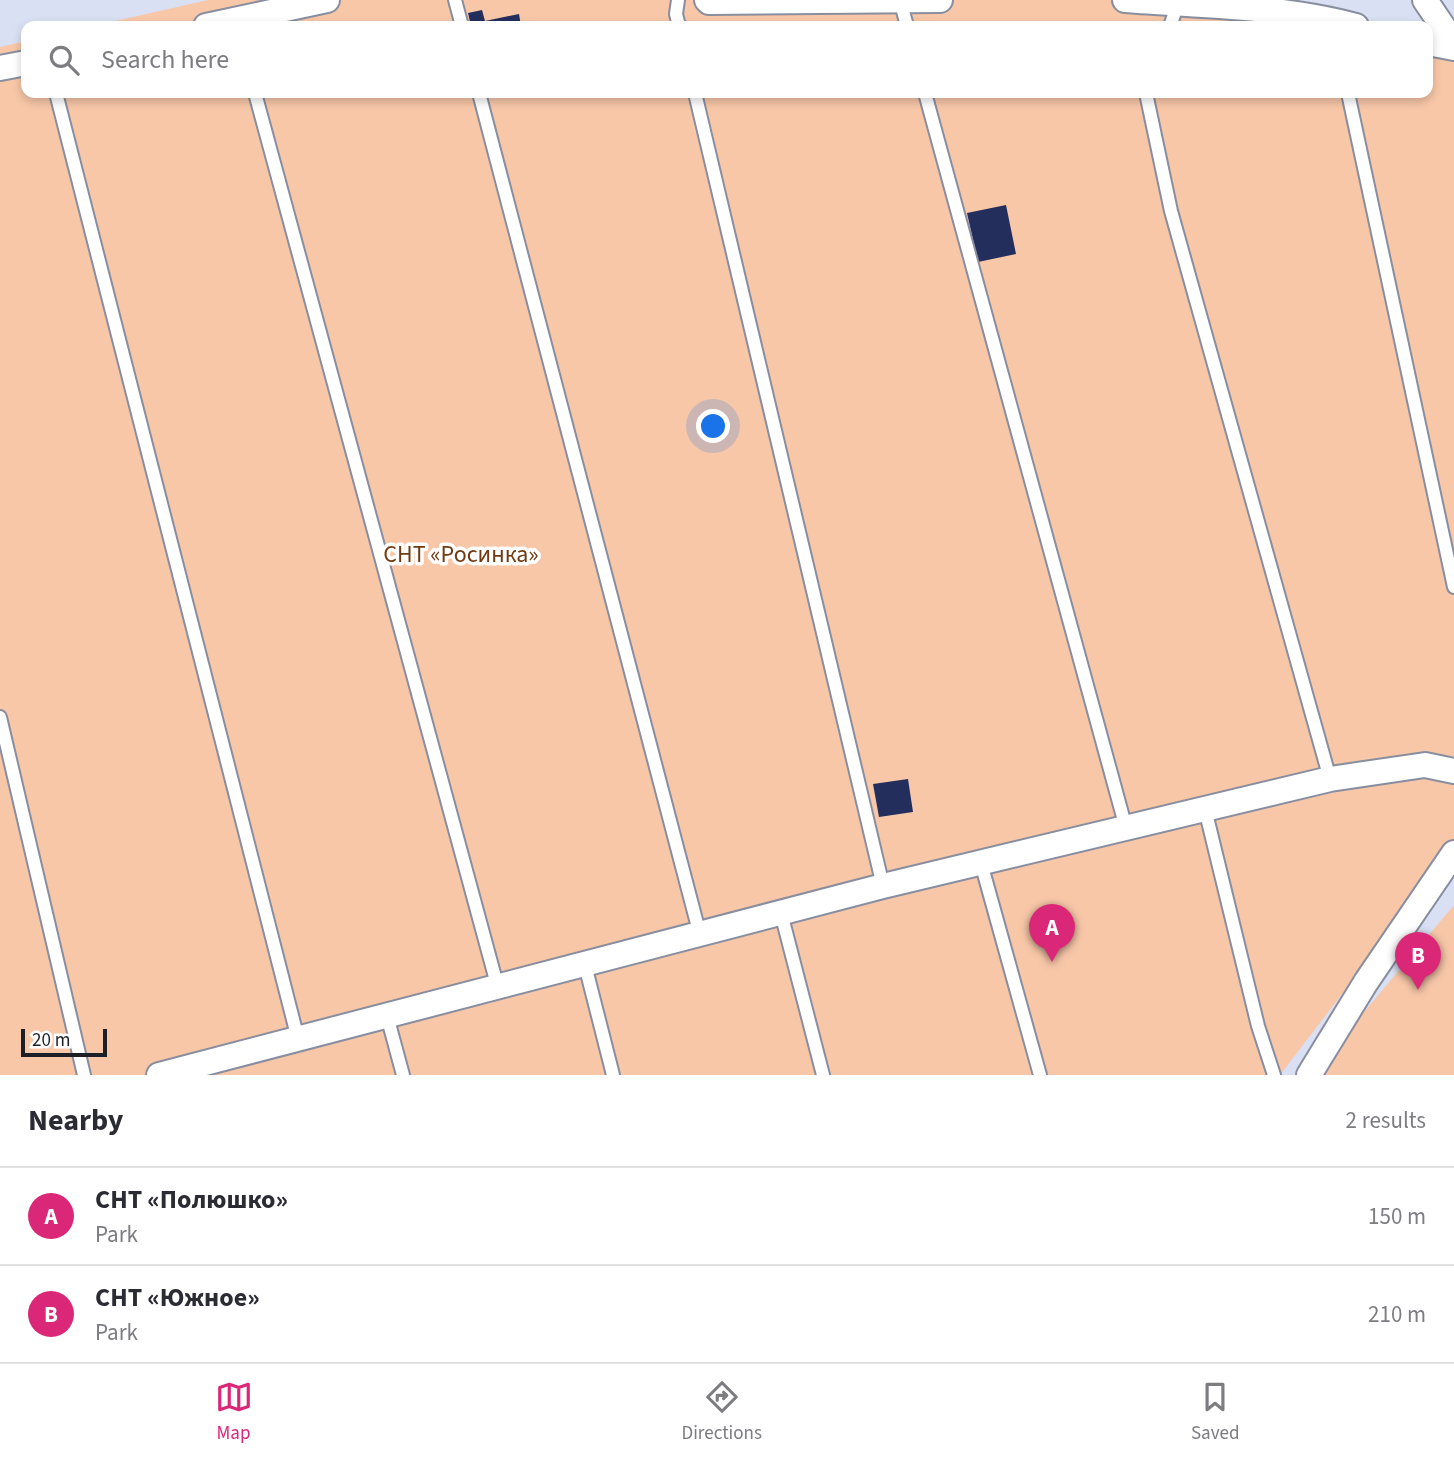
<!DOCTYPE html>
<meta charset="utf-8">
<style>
body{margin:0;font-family:"Source Sans 3",sans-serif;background:#f2f2f3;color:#2b2b33}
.scale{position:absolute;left:21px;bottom:18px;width:86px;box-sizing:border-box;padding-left:7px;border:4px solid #1c1f25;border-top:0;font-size:19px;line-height:24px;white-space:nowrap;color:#1c1f25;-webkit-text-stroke:5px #fff;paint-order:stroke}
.you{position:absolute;left:714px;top:427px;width:24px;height:24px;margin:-18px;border:5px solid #fff;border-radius:50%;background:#1a73e8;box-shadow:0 0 0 10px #1a73e833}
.badge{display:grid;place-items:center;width:46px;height:46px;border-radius:50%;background:#db2777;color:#fff;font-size:23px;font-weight:700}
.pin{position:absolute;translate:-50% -58px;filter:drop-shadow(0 2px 4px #0008)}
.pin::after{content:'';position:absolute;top:37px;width:24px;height:21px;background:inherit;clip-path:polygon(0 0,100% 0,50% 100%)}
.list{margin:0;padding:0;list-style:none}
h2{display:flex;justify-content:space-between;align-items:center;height:91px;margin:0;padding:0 28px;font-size:30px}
h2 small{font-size:23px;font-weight:400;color:#7c7c81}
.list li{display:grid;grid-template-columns:46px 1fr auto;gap:21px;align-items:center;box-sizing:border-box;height:98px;padding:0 28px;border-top:2px solid #e1e1e2}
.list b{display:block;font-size:26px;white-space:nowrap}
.list p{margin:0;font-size:23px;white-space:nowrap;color:#7c7c81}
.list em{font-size:23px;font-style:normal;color:#7c7c81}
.icon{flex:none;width:38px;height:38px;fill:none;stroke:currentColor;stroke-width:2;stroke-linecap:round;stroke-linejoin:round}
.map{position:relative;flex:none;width:1454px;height:1075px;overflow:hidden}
.search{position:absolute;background:#fff;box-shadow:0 4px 10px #0003;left:21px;right:21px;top:21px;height:77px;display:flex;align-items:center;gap:18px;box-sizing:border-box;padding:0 24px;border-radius:14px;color:#7c7c81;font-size:26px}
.sheet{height:287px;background:#fff}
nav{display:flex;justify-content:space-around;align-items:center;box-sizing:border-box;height:98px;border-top:2px solid #e1e1e2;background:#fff;font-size:19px;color:#7c7c81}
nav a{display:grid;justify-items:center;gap:4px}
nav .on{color:#db2777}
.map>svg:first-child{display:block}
</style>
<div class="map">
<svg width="1454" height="1075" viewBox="0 0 1454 1075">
<rect width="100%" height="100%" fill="#d9e0f3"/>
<path fill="#f8c7a8" d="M208,0H1197L1345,26H93Z
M26,41V93H1428V41L1454,46V848L1280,1075H0V47Z
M1454,905V1075H1311Z"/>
<path fill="#242e5d" d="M482,10L485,21L519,14L521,26H471L468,13Z
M1006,205L1016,254L978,262L967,213Z
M908,779L913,812L879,817L873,784Z"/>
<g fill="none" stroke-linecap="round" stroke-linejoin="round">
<defs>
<path id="lane" d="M455,0L462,26
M678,0L676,14L679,26
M900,0L907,26
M1170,26L1178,4
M56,93L298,1039
M255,93L498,988
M479,93L700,935
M695,93L883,886
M925,93L1126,828
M1146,93L1171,211L1330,779
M1348,93L1454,587
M0,717L84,1075
M1205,809L1258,1026L1274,1075
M981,863L1040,1075
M781,913L823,1075
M585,965L613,1075
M387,1016L403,1075"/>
<path id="street" d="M707,0L709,2L940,0
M1125,0C1201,6 1282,6 1356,26
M1425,0L1454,43
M206,26L327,0
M1428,43L1454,48
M0,68L26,63
M159,1075L883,886L1330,779L1425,765L1454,771
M1309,1075L1366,982L1454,853"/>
</defs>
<use href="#lane" stroke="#888e9f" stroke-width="16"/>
<use href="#street" stroke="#888e9f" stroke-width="28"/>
<use href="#lane" stroke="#fff" stroke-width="12"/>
<use href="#street" stroke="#fff" stroke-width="24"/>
</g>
<g text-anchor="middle" stroke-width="7" stroke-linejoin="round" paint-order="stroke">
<g font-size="24" fill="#703b11" stroke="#fff">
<text x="461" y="562">СНТ «Росинка»</text>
</g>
</g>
</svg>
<div class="scale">20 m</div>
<div class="you"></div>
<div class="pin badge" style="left:1052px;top:962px">A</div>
<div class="pin badge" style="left:1418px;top:990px">B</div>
<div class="search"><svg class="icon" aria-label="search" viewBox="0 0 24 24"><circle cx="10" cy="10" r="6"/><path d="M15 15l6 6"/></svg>Search here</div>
</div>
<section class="sheet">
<h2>Nearby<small>2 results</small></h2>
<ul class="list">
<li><span class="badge">A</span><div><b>СНТ «Полюшко»</b><p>Park</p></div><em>150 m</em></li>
<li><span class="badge">B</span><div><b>СНТ «Южное»</b><p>Park</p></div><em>210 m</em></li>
</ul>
</section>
<nav>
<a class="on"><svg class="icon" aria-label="map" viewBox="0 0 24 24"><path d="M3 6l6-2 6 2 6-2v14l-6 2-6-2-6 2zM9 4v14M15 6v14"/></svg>Map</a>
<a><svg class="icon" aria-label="directions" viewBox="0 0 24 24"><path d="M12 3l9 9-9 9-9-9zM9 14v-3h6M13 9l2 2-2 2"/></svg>Directions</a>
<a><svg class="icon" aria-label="saved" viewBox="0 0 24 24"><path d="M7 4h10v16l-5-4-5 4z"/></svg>Saved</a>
</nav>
